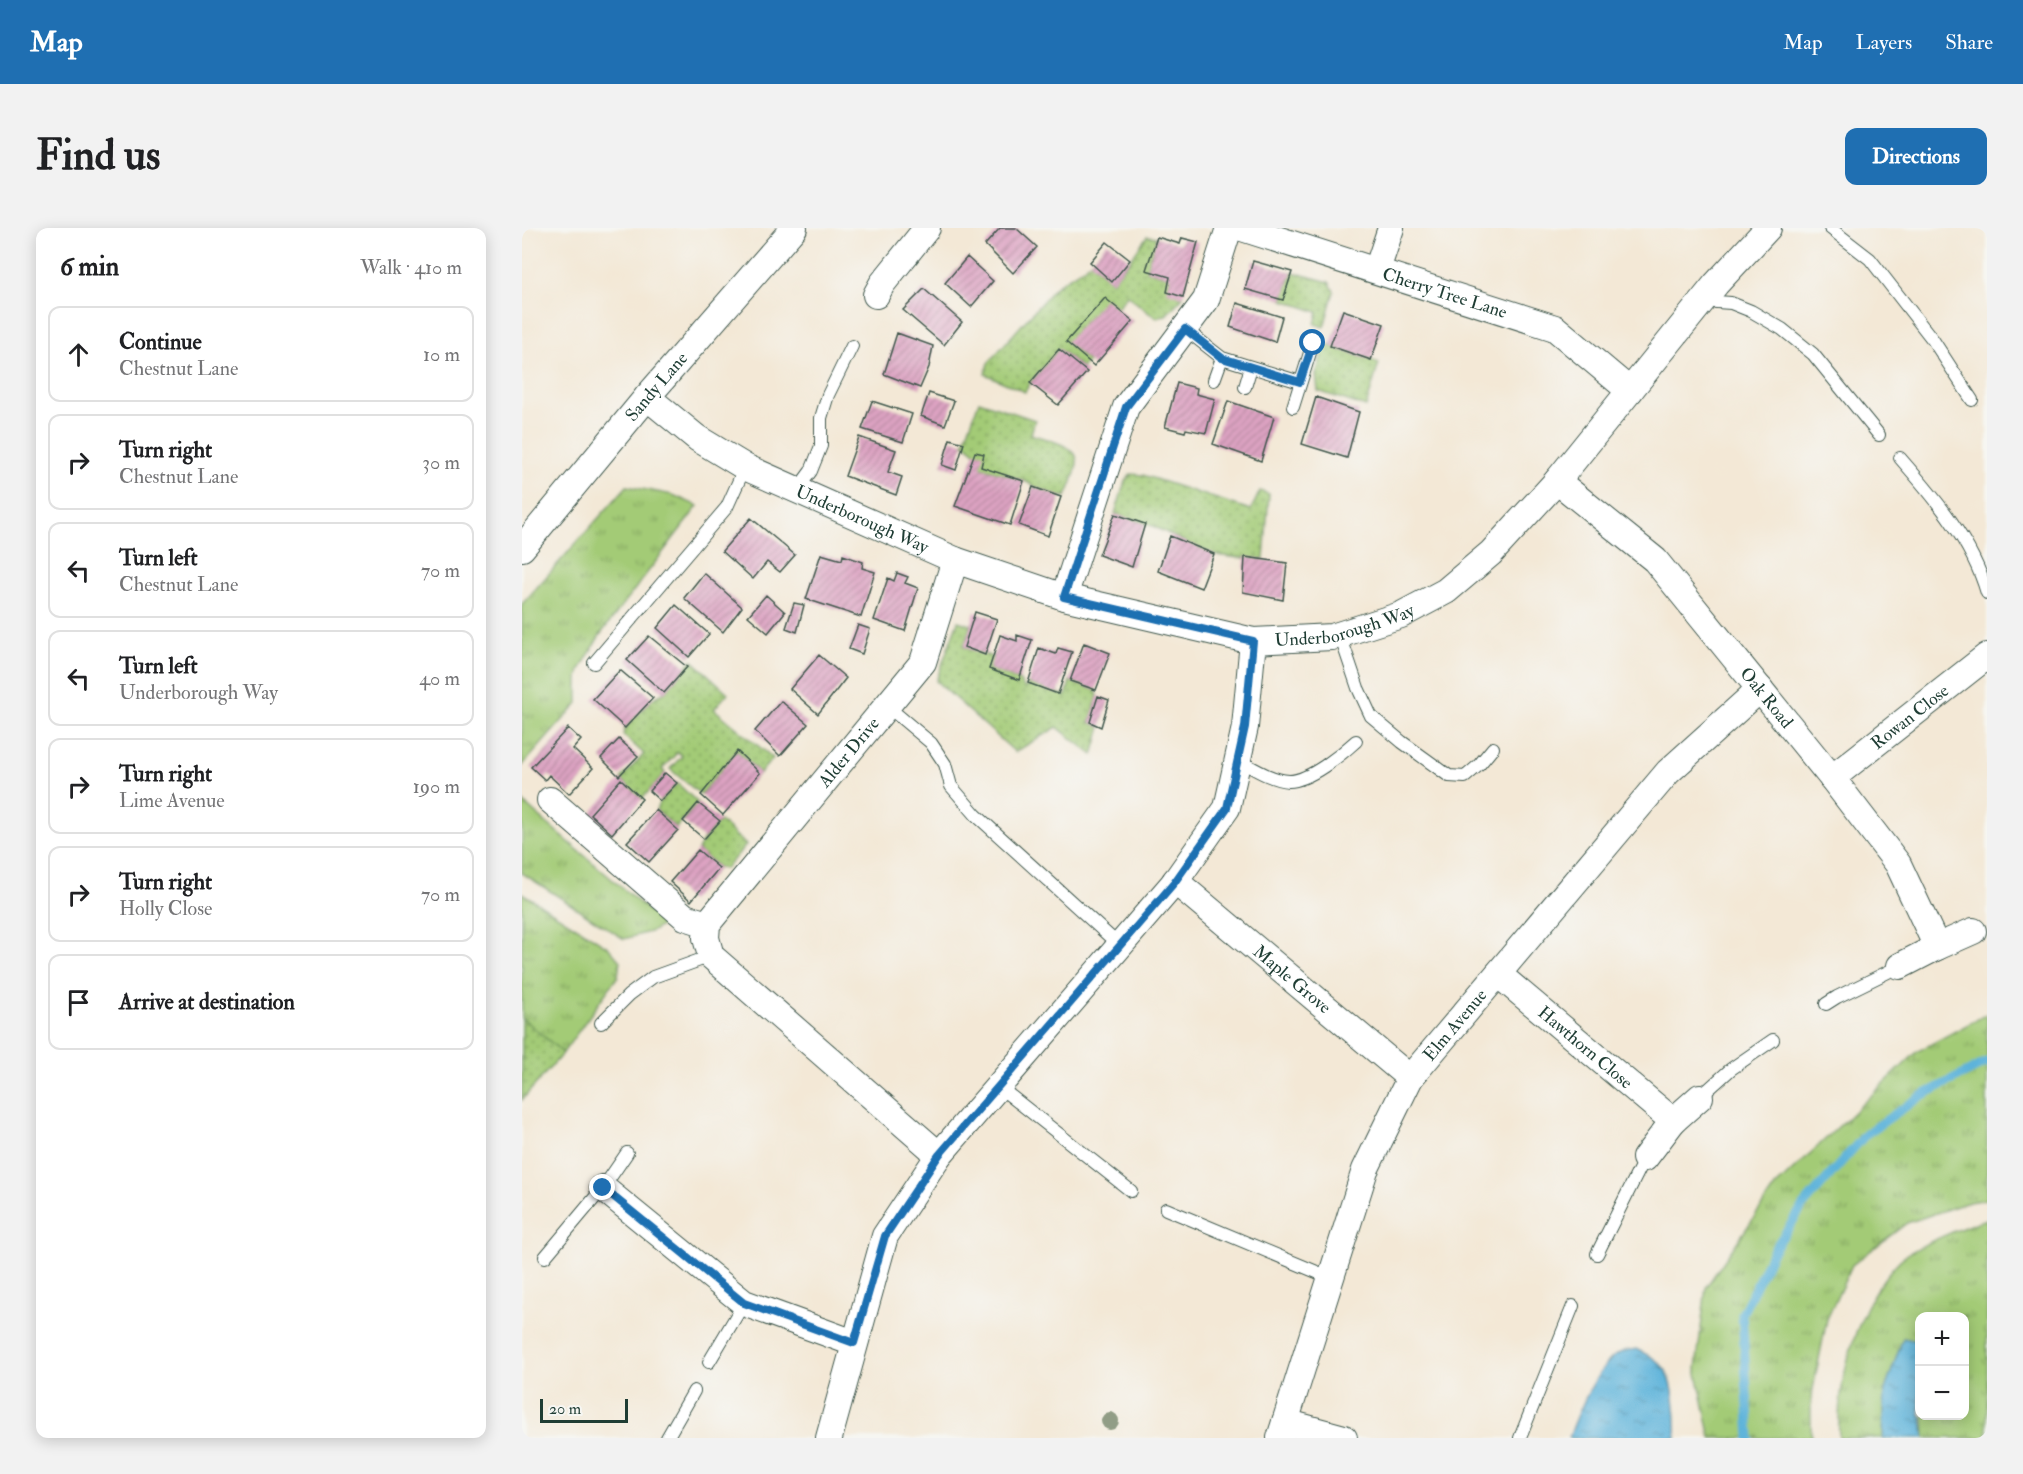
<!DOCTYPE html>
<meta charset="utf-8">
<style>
body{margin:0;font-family:"IM FELL Double Pica",serif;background:#f2f2f2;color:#202124}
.controls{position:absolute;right:18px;bottom:18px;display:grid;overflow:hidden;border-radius:12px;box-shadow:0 3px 15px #0003}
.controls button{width:54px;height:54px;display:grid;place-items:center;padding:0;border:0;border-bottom:2px solid #e0e0e0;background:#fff;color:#202124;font:30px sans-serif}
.scale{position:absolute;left:18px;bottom:15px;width:88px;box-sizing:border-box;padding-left:6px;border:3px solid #1f3d34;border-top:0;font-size:16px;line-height:21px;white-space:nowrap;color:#1f3d34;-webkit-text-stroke:4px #f6f6f2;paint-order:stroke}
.stop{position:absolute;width:18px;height:18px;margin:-14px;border:4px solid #1f6fb2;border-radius:50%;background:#fff}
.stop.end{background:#1f6fb2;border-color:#fff;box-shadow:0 2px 6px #0008}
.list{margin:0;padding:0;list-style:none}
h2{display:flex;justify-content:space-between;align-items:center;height:78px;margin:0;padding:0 24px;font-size:26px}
h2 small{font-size:20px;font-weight:400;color:#757577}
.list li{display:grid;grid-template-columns:39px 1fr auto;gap:18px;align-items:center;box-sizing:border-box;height:96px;margin:0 12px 12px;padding:0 12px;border:2px solid #e0e0e0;border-radius:12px}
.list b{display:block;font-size:22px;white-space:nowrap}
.list p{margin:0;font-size:20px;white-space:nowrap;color:#757577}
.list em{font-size:20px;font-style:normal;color:#757577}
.icon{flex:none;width:33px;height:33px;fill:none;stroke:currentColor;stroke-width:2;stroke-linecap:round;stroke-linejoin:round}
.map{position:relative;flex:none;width:1465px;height:1210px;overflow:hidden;border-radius:12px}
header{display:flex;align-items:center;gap:36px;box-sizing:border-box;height:84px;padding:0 30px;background:#1f6fb2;color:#fff}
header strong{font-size:28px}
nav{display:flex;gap:33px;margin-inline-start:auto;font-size:21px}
.intro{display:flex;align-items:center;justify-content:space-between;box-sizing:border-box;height:144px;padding:0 36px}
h1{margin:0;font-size:42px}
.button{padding:15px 27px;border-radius:12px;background:#1f6fb2;color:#fff;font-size:21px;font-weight:700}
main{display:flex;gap:36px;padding:0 36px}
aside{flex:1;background:#fff;border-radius:12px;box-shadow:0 3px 15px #0003}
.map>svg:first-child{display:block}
</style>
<header>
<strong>Map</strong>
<nav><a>Map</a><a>Layers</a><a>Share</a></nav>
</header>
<div class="intro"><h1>Find us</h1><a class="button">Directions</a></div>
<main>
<aside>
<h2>6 min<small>Walk · 410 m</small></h2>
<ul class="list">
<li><svg class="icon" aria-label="ahead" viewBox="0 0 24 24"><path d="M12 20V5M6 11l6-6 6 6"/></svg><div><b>Continue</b><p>Chestnut Lane</p></div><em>10 m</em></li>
<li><svg class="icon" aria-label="right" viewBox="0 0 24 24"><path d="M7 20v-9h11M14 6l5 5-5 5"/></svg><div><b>Turn right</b><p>Chestnut Lane</p></div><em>30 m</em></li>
<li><svg class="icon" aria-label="left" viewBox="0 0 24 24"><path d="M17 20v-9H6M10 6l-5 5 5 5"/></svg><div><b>Turn left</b><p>Chestnut Lane</p></div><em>70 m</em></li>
<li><svg class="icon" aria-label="left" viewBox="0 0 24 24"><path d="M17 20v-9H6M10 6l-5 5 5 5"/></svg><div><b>Turn left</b><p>Underborough Way</p></div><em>40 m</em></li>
<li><svg class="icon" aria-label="right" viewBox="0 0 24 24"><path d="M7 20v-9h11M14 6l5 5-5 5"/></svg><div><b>Turn right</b><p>Lime Avenue</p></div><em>190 m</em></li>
<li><svg class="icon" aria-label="right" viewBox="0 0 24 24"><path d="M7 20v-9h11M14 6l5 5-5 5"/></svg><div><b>Turn right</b><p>Holly Close</p></div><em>70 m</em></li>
<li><svg class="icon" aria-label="arrive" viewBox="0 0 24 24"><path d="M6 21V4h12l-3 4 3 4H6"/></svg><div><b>Arrive at destination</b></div></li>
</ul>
</aside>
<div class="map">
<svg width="1465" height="1210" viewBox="0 0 1465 1210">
<defs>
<pattern id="grass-tufts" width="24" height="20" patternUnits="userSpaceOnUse" patternTransform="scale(1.5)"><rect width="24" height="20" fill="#a3cb76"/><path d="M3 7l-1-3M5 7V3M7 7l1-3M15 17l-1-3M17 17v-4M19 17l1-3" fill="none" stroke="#84a662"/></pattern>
<pattern id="park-dots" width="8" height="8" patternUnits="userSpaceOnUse" patternTransform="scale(1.5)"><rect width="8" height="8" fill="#a3cb76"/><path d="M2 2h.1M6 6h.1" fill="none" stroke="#84a662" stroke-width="1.8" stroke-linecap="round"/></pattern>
<pattern id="water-ripples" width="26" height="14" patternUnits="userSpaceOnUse" patternTransform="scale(1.5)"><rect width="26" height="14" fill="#5db3da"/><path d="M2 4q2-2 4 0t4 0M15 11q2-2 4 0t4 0" fill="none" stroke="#4c93b2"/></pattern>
<pattern id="building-hatch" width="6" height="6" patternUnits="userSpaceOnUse" patternTransform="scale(1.5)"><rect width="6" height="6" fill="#dda3c2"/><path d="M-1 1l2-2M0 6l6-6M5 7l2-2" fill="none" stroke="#b3869e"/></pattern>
</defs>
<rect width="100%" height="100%" fill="#f6f6f2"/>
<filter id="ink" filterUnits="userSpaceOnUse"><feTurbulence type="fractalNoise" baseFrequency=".0167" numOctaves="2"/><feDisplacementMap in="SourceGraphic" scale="12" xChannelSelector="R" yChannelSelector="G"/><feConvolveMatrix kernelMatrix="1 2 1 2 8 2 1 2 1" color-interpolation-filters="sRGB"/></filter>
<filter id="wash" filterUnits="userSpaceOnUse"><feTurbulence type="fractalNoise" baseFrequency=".008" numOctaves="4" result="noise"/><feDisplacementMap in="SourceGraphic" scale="24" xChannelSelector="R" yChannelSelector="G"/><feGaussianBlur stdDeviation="1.35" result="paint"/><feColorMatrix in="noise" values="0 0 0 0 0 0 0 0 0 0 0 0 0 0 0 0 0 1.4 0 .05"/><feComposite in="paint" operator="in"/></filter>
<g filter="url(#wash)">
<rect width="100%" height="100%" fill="#f3e8d6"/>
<path fill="url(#grass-tufts)" stroke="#618455" stroke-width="1.5" d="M105,258L151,267L176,278L78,407L58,442L56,450V475L0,538V376Z
M0,573L13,585L142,696L131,703L102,711L0,645Z
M0,665L86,719L98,733L96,748L41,825L0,790Z
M1465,786V971L1447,974L1385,995L1330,1037L1305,1091L1289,1171V1210H1189L1174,1141L1184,1059L1253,959L1396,823Z
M1465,991V1210H1403L1402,1188H1442V1088H1398L1397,1113L1381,1110L1363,1162L1361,1210H1317C1314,1153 1336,1073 1378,1032C1391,1019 1446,997 1465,991Z"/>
<path fill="url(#park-dots)" stroke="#618455" stroke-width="1.5" d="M625,8L635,9L624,42L648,49L661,69L644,87L635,90L627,85L605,67L595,80L545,114L566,133L560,140L537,121L508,155L503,164L463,146L466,135L535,57L562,40L568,34L590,54L608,32Z
M770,44L807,54L812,63L802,99L793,96L796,84L761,72Z
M803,116L857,135L844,179L796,163L794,146Z
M457,173L513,192L509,206C521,211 556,217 555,233C555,244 548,259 544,269C528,268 514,258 500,252C486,247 472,244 459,239L453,224L442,215Z
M609,246L621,247L729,282L738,263L747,266L742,331C725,329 708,331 692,326C672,319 655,310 637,301C624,294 607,291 593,286L603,253Z
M436,393L449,397L442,419L471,429L468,441L497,452L503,461L506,455L544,468L548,453L574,462L576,468L568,494L579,499L571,527L535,499L493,524L414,453Z
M170,432L206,465L192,481L251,530L238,545L215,523L179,567L148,541L160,528L156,524L140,541L143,545L120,571L99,551L122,526L101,507L103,500L131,470L142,465Z
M155,555L176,575L154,600L134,582L138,573Z
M198,593L224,617L203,641L197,640L176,622L182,611Z
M0,790L41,825L0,872Z"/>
<path fill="url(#water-ripples)" stroke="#3e7887" stroke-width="1.5" d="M1381,1110L1397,1113L1398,1188H1400L1402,1210H1361L1363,1162Z
M1114,1121C1124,1126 1135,1131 1142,1140C1153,1152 1155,1194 1154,1210H1047C1055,1187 1077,1132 1100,1124C1104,1122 1110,1122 1114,1121Z"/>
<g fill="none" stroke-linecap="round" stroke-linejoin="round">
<path stroke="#5db3da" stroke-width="9" d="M1228,1210L1220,1086L1251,1023L1281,978L1344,906L1399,868L1465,834"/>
</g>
<g id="blocks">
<path fill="url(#building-hatch)" d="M478,0H494L515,19L491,45L463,17Z
M635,9L658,16L660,10L676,14L661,69L645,64L648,49L624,42Z
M585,14L608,32L590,54L568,34Z
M445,29L471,53L449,79L423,55Z
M731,33L770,44L761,72L723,61Z
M402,61L440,94L422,117L381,82Z
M583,70L611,93L572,138L544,114Z
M715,75L760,89L753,114L708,99Z
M821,82L862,96L849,132L808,118Z
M375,105L411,118L407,139L398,160L362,146Z
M537,121L565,144L536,177L508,155Z
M655,155L675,160L674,166L693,171L684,205L664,201L663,204L643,199Z
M407,165L432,173L423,197L399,188Z
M794,169L837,184L825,230L780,216Z
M350,173L390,186L381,214L340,201Z
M706,173L752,189L739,233L691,216Z
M337,209L374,222L366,244L380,249L374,267L323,248Z
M428,211L442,215L434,242L420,237Z
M453,224L462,226L459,239L502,253L488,297L433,278Z
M511,259L539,269L526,308L497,297Z
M593,286L623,296L610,339L577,327Z
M229,290L273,327L258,344L245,334L231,351L200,323Z
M648,308L692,326L679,360L636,343Z
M299,326L320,332L321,327L341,334L340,340L353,344L339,389L284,371Z
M723,329L765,335L761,372L721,364Z
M182,345L220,379L201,404L162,370Z
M375,345L386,349L383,355L396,360L383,403L352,392L366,350L372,353Z
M244,367L263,384L246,405L226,388Z
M272,375L282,377L275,404L264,400Z
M154,377L187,406L167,429L135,400Z
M453,384L475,391L463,427L442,419Z
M336,397L348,401L340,426L327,421Z
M478,407L495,413V407L510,412L497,452L467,441Z
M127,408L165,439L142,465L105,432Z
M562,415L588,425L574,462L548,453Z
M517,420L534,426L536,420L550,424L536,466L506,455Z
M297,427L324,450L296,486L268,461Z
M98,442L131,470L103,500L71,471Z
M576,468L587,472L579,499L568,494Z
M259,473L286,496L258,528L233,503Z
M46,500L59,512L51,521L71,540L47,566L27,547L23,552L9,539Z
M97,511L116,528L97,548L79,530Z
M215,523L238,545L201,587L179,567Z
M143,545L155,555L138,573L127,563Z
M99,551L120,571L90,606L68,586Z
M176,575L198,593L182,611L161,593Z
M134,582L156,602L127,634L105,614Z
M176,622L197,640L169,673L148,654Z"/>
</g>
</g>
<g filter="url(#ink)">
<use href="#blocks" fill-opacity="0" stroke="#3f574c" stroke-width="1.5"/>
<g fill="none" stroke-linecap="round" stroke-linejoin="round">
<defs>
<path id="service" d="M1308,0L1348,31L1411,112L1450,172
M1181,73L1209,75L1229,83L1260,101L1291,126L1357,207
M663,101L700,130L778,154
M692,152L700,130
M723,159L729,139
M771,179L791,115
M1378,230C1413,270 1450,313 1465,365
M275,262L289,243L299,218V190L306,167L330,118
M818,407L836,460L849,488L880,514L927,548L943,549L957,537L971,520
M72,435L205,279L223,239
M365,478L409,515L423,536L429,558L454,587L598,718
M716,532C731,540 749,552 767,553C787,553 820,526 834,513
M1304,776L1315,769L1378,738
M79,795L107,767L131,749L189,728
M476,858L609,963
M1178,869L1209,841L1251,812
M644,981L809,1050
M1075,1026L1123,930
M23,1029L81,960L105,925
M187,1134L222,1075
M145,1210L172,1163
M998,1210L1051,1078"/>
<g id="minor">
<path id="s1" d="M720,0L1033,100L1108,163"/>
<path d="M855,42L869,0"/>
<path d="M354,67L360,56L405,0"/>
<path id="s2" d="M125,169L175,210L223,239L433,332L542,369L731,413L810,409L879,387L924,363L969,325L1035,253L1194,56L1246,0"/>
<path id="s3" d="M1035,253L1133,332L1310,550L1376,636L1415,719L1451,703"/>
<path id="s4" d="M0,320L125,169L272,0"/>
<path d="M542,369L604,179L684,72L707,0"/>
<path id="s5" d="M1310,550L1465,428"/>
<path d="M28,572L163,689L185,696"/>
<path id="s6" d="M653,653L888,850"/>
<path d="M1378,738L1415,719"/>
<path id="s7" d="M976,746L1151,893L1178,869"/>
<path id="s8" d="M417,927L189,728L184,710L185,696L401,434L433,332"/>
<path d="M1123,930L1151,893"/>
<path d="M81,960L222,1075L332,1115"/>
<path d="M763,1194L822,1210"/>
<path d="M307,1210L363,1008L417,927L652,655L705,580L723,499L731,413"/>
<path id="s9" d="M758,1210L843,942L888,850L1146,544L1238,461"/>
</g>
</defs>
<use href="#service" stroke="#3f574c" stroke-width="14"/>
<use href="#minor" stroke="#3f574c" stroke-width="28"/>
<use href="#service" stroke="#fff" stroke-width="12"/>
<use href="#minor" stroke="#fff" stroke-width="26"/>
</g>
<circle fill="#919d86" cx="588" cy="1193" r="9"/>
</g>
<g fill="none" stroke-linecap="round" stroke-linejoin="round" filter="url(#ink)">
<path stroke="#1f6fb2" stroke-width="8" d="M81,960L222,1075L332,1115L363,1008L417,927L652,655L705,580L723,499L731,413L542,369L604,179L663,101L700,130L778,154L791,115"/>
</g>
<g text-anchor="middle" stroke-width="6" stroke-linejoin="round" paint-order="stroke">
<g font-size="18" fill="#1f3d34" stroke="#f6f6f2">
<text dy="6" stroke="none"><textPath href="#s1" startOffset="213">Cherry Tree Lane</textPath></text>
<text dy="6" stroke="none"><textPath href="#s4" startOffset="210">Sandy Lane</textPath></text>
<text dy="6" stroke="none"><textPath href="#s2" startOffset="249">Underborough Way</textPath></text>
<text dy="6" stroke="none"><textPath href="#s2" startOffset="753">Underborough Way</textPath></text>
<text dy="6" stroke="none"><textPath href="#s3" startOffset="303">Oak Road</textPath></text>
<text dy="6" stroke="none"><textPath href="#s5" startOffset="99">Rowan Close</textPath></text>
<text dy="6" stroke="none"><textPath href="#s8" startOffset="558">Alder Drive</textPath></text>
<text dy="6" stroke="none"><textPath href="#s6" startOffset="153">Maple Grove</textPath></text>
<text dy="6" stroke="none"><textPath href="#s9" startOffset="453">Elm Avenue</textPath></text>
<text dy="6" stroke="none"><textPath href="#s7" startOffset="114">Hawthorn Close</textPath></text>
</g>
</g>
</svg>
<div class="controls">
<button>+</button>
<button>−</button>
</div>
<div class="scale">20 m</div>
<div class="stop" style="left:791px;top:115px"></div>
<div class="stop end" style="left:81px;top:960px"></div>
</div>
</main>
